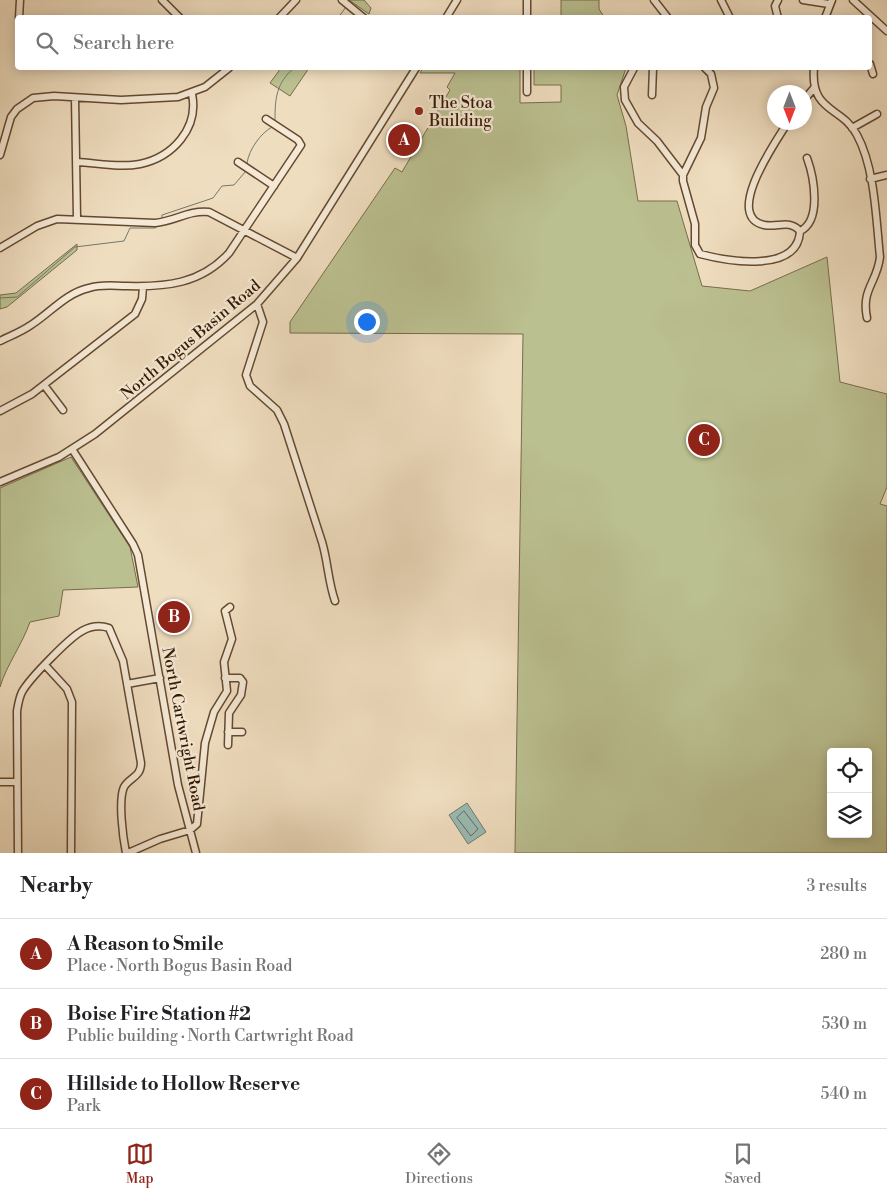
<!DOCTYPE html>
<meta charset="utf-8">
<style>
body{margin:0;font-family:"Libre Bodoni",serif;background:#f6f6f6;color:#202124}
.controls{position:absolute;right:15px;bottom:15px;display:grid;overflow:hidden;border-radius:5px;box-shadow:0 2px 12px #0003}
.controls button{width:45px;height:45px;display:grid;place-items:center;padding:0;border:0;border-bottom:1px solid #e0e0e0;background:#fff;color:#202124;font:25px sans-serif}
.compass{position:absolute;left:767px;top:85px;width:45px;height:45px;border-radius:50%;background:#fff;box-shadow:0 2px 12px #0003;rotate:180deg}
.you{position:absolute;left:366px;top:321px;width:18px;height:18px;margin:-12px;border:4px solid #fff;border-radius:50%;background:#1a73e8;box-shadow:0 0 0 8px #1a73e833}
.badge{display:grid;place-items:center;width:32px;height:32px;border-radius:50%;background:#8f2418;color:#fff;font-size:16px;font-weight:700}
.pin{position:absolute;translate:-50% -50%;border:2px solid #fff;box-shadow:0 1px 5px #0006}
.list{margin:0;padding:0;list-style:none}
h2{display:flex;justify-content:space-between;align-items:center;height:65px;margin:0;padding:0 20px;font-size:21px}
h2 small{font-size:16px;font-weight:400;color:#757577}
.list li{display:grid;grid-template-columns:32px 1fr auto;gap:15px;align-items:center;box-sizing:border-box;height:70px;padding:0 20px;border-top:1px solid #e0e0e0}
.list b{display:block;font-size:19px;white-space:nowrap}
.list p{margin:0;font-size:16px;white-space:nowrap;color:#757577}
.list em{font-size:16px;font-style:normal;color:#757577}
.icon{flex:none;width:28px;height:28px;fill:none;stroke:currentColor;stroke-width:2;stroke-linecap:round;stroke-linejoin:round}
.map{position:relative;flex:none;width:887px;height:853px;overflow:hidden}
.search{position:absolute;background:#fff;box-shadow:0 2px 12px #0003;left:15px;right:15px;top:15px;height:55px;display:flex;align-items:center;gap:12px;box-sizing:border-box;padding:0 18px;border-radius:5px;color:#757577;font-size:19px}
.sheet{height:275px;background:#fff}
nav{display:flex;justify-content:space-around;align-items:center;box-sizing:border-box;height:70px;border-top:1px solid #e0e0e0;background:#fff;font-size:14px;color:#757577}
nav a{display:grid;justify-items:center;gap:2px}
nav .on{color:#8f2418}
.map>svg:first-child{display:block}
</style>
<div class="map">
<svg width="887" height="853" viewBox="0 0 887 853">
<rect width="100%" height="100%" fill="#efddbf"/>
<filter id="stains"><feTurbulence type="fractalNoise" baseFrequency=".004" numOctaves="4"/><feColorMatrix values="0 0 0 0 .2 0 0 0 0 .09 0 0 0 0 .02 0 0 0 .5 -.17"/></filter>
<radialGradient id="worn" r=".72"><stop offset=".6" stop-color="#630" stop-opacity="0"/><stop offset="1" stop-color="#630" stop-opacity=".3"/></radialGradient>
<path fill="#bbc091" stroke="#786c4a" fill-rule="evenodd" d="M349,0H364L371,8L369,14Z
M561,0H599V9L604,17H561Z
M281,68H309L290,96L270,83Z
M423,68L520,69V103L561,102V85H534V69L626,68L617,95L626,126L638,201H677L702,286L750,291L827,257L840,382L887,394V487L880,504L887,506V853H515L523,334L290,333V322L395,168L402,172L450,90L447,87L455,73H420ZM831,752H868V834H831Z
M77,244V250L7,307L0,309V295L16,293Z
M71,457L130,547L138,587L63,590L59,616L30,622C22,645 7,664 0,687V488Z"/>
<path fill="#9abbb4" stroke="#727a6d" d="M467,803L486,832L468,844L449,815Z"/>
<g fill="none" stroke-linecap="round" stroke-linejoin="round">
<path stroke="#686a5b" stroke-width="1" d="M464,811L478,829L471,836L457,818Z"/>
<path stroke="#727a6d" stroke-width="1" d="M338,18L346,7
M275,120C275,99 276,83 294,68
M247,163C249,149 261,133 272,127
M162,218V215L213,198L222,186L234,185L246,171
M0,298L17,297L75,247L124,241L130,228H155L159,225"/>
<defs>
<path id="minor" d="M162,0L180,18
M342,0L364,18
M527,0V18
M654,0L668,18
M721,0L730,18
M803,0L829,4
M853,0L887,31
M19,18L20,0
M279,18L296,0
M446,18L457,0
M778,18L775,6L778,0
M825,18L832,0
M870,64L873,74
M527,68V92
M634,68L624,87L625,100L638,123L657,141L683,175
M705,68L711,74L714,88L706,107L701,138L683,175V181L695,224V245L700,254C727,261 798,274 800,231C789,219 778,228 764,225C723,216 777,140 788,122
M814,68C810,113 842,106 857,135C875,168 876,219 880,257C877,283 861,289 867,318
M652,95L653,68
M75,98L77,218
M804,100L814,88
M852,128L877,114
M0,155L11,117L17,109L33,98L54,96L121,100L178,97L205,87L229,68
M77,162C97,163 120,168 140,164C173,157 199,128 192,94
M238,162L274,186
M870,179L887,175
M800,231C822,221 814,177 807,158
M0,248L37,226L57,219L155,223C176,221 188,210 209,212L297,258
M257,304L263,322L246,375L250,386L277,410L284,424L322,542C328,562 328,581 335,601
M0,341C10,336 21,332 31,325C50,313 66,293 89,288C101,284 114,286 127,286C166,287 201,284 229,253L301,145L298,140L266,119
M44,385L63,410
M0,411L32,394L135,314L142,299L143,287
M72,449L133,544L138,555L178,785L196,853
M0,482L59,457L95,434L257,304L297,258L416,68
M45,665L67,689L72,702L71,853
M225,678H240L243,682L241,695L229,713L228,745
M127,684L160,678
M228,732H242
M0,782H17
M18,853L17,711C18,705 19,698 22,692C29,679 69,638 82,631C91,626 100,625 109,628L123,661L141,763C141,777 130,777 124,787C118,800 123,838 126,853
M128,853L160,839L190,830L197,824L205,743L214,712L227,691L224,662L232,639L225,611L230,607"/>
</defs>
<use href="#minor" stroke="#644931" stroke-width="9"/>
<use href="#minor" stroke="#f5e9d5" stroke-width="6"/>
</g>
<circle fill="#8f2418" stroke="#f5e9d5" stroke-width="2" cx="419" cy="111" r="5"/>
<g text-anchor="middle" stroke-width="4.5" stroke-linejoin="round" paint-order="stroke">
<g font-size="16" fill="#351802" stroke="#f5e9d5" text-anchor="start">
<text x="429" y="108">The Stoa<tspan x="429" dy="18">Building</tspan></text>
</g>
<g font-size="16" fill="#351802" stroke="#f5e9d5">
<text transform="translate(190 339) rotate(-40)" y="6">North Bogus Basin Road</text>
<text transform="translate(184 729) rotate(79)" y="6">North Cartwright Road</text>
</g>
</g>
<rect width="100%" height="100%" filter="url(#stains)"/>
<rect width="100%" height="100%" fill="url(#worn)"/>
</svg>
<div class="controls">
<button><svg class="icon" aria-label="locate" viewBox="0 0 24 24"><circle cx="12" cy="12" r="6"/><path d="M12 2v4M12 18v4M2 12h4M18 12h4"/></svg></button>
<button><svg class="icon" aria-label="layers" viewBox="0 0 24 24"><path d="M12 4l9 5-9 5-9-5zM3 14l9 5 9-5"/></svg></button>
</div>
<svg class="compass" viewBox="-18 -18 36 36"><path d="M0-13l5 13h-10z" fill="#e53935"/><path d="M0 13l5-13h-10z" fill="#757577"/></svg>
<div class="you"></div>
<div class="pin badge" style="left:404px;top:140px">A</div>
<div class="pin badge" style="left:174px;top:617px">B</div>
<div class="pin badge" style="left:704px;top:440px">C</div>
<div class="search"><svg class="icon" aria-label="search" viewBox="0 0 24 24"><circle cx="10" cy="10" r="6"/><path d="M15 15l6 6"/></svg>Search here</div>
</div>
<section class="sheet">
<h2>Nearby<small>3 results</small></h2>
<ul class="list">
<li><span class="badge">A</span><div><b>A Reason to Smile</b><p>Place · North Bogus Basin Road</p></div><em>280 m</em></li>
<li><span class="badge">B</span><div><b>Boise Fire Station #2</b><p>Public building · North Cartwright Road</p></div><em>530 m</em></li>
<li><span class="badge">C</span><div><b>Hillside to Hollow Reserve</b><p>Park</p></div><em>540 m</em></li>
</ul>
</section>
<nav>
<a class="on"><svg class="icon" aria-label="map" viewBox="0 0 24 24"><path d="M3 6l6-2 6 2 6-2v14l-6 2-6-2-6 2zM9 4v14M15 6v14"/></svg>Map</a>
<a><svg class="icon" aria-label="directions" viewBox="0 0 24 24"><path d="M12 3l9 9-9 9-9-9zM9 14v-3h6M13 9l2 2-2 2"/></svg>Directions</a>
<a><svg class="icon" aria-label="saved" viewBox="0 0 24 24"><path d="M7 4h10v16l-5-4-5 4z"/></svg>Saved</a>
</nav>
